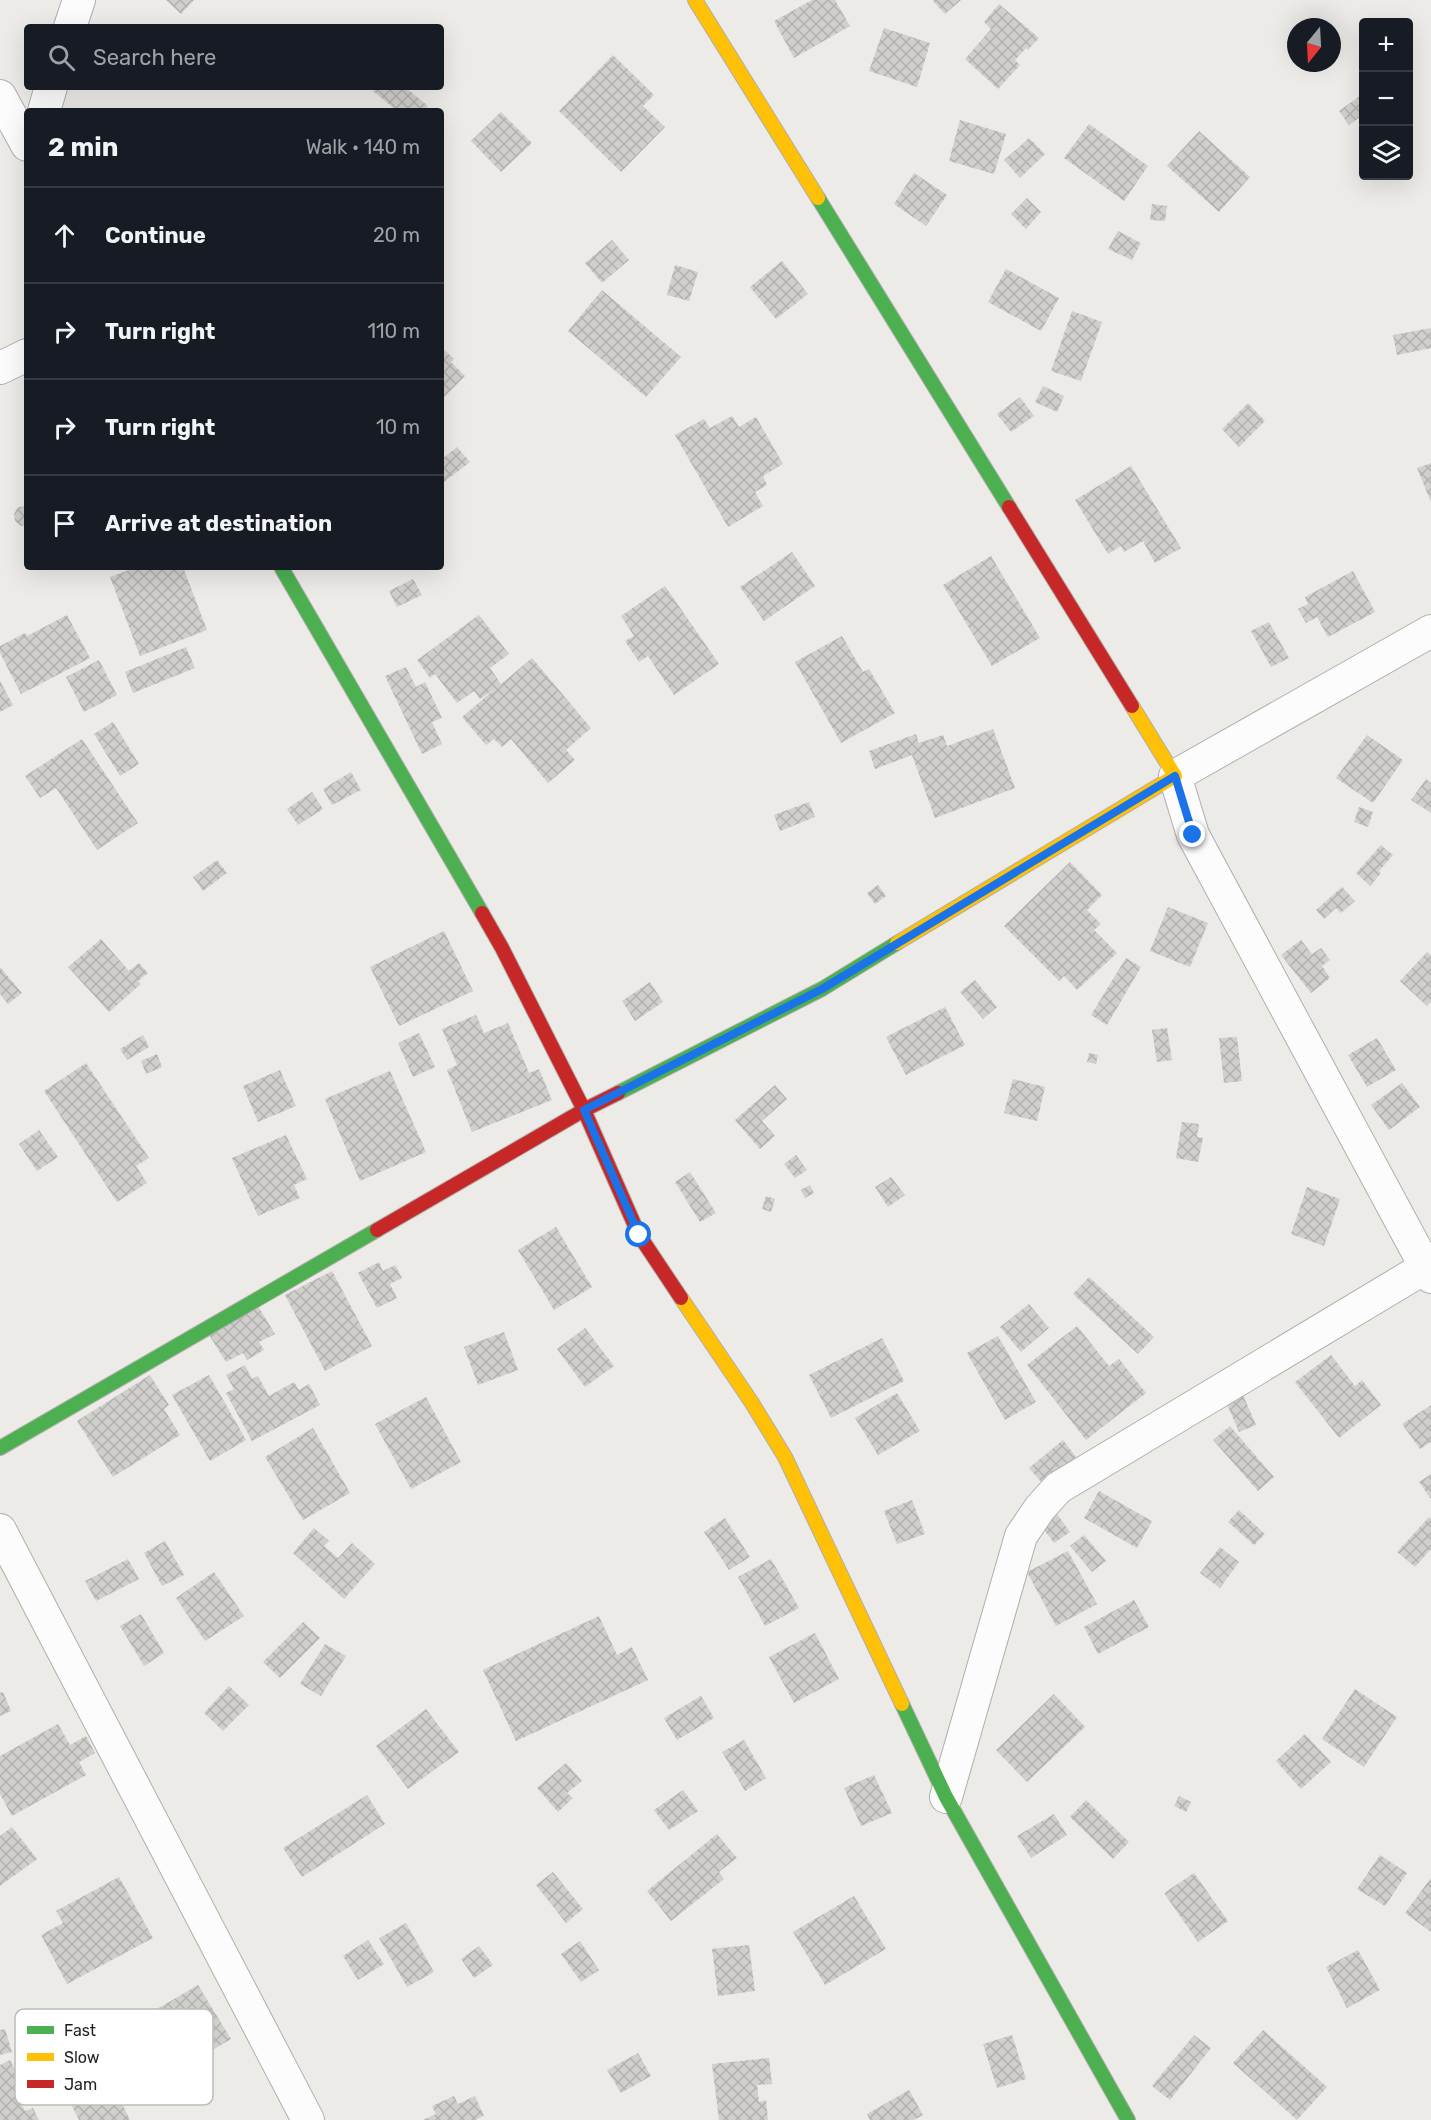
<!DOCTYPE html>
<meta charset="utf-8">
<style>
body{margin:0;font-family:Rubik,sans-serif;background:#242831;color:#f1f3f6}
.controls{position:absolute;right:18px;top:18px;display:grid;overflow:hidden;border-radius:6px;box-shadow:0 6px 24px #0002}
.controls button{width:54px;height:54px;display:grid;place-items:center;padding:0;border:0;border-bottom:2px solid #363941;background:#171b24;color:#f1f3f6;font:30px sans-serif}
.compass{position:absolute;left:1287px;top:18px;width:54px;height:54px;border-radius:50%;background:#171b24;box-shadow:0 6px 24px #0002;rotate:198deg}
.stop{position:absolute;width:18px;height:18px;margin:-14px;border:4px solid #1a73e8;border-radius:50%;background:#fff}
.stop.end{background:#1a73e8;border-color:#fff;box-shadow:0 2px 6px #0008}
.list{margin:0;padding:0;list-style:none}
h2{display:flex;justify-content:space-between;align-items:center;height:78px;margin:0;padding:0 24px;font-size:26px}
h2 small{font-size:20px;font-weight:400;color:#9ea1a6}
.list li{display:grid;grid-template-columns:39px 1fr auto;gap:18px;align-items:center;box-sizing:border-box;height:96px;padding:0 24px;border-top:2px solid #363941}
.list b{display:block;font-size:22px;white-space:nowrap}
.list em{font-size:20px;font-style:normal;color:#9ea1a6}
.icon{flex:none;width:33px;height:33px;fill:none;stroke:currentColor;stroke-width:2;stroke-linecap:round;stroke-linejoin:round}
.map{position:relative;flex:none;width:1431px;height:2120px;overflow:hidden}
.search{position:absolute;background:#171b24;box-shadow:0 6px 24px #0002;left:24px;top:24px;width:420px;height:66px;display:flex;align-items:center;gap:15px;box-sizing:border-box;padding:0 21px;border-radius:6px;color:#9ea1a6;font-size:22px}
.panel{position:absolute;background:#171b24;box-shadow:0 6px 24px #0002;left:24px;top:108px;width:420px;height:462px;border-radius:6px}
.map>svg:first-child{display:block}
</style>
<div class="map">
<svg width="1431" height="2120" viewBox="0 0 1431 2120">
<defs>
<pattern id="building-cross-hatch" width="8" height="8" patternUnits="userSpaceOnUse" patternTransform="scale(1.5)"><rect width="8" height="8" fill="#d0cfcc"/><path d="M0 0l8 8M0 8l8-8" fill="none" stroke="#b2b1af"/></pattern>
</defs>
<rect width="100%" height="100%" fill="#edebe8"/>
<path fill="url(#building-cross-hatch)" d="M166,0H194L181,14Z
M812,0H835L850,26L794,58L774,21Z
M934,0H961L945,14L933,1Z
M999,4L1039,38L1028,50L1026,48L1015,60L1020,65L998,89L965,59L991,29L984,22Z
M884,28L930,43L917,87L869,71Z
M613,55L654,95L643,106L665,127L621,172L559,111Z
M376,87H405L428,106L424,111H397L373,91Z
M1364,93V114L1349,125L1339,111Z
M501,112L532,143L501,172L471,141Z
M960,120L1006,134L994,174L949,161Z
M1089,124L1148,166L1124,201L1064,158Z
M1199,131L1250,177L1219,212L1167,166Z
M1029,138L1045,154L1020,178L1004,160Z
M914,173L947,195L926,226L894,204Z
M1027,198L1041,212L1026,229L1011,214Z
M1152,204L1167,206L1165,221L1150,220Z
M1118,231L1141,243L1132,260L1108,249Z
M612,240L629,260L602,283L585,263Z
M782,261L808,294L776,319L750,287Z
M675,265L698,272L689,301L667,295Z
M1006,269L1059,298L1041,331L988,302Z
M602,290L681,357L646,397L568,331Z
M1072,311L1102,322L1081,381L1051,371Z
M1431,328V348L1397,355L1393,335Z
M441,347L454,359L451,362L465,376L441,400Z
M1043,386L1064,396L1057,412L1035,402Z
M1020,397L1034,416L1011,432L997,414Z
M1248,403L1265,421L1239,447L1222,429Z
M732,416L739,427L756,417L783,464L763,476L767,485L755,492L763,506L728,527L675,435L704,419L710,428Z
M457,447L470,462L444,482L441,479V460Z
M1431,463V502L1417,468Z
M1131,466L1181,548L1155,563L1143,541L1124,552L1121,546L1108,554L1075,500Z
M27,506V525L21,526L15,521L14,514L18,507Z
M792,552L815,586L764,621L740,587Z
M991,556L1040,638L992,666L943,585Z
M137,567H183L207,630L140,656L110,577Z
M1353,571L1375,612L1328,637L1317,617L1306,623L1298,609L1308,604L1305,597Z
M413,579L422,595L397,607L389,591Z
M665,586L719,664L674,695L648,656L639,662L625,641L634,636L621,616Z
M67,615L90,658L21,694L0,653V646L25,633L27,636Z
M479,615L509,654L490,668L501,684L532,658L591,728L566,750L575,760L548,783L511,739L502,747L494,739L486,745L462,717L496,688L480,699L474,691L457,703L435,674L430,678L417,660Z
M1269,622L1289,658L1271,667L1251,631Z
M842,636L863,672L869,669L895,713L841,743L795,662Z
M186,647L195,668L133,693L125,672Z
M99,660L117,695L84,712L66,677Z
M406,667L416,687L425,682L442,718L432,722L442,744L422,754L385,676Z
M0,681L13,705L0,712Z
M113,722L139,764L120,776L94,734Z
M993,729L1015,788L935,818L912,755L875,769L869,751L916,734L919,743L943,735L947,746Z
M1367,735L1403,760L1373,803L1336,778Z
M82,739L138,823L97,850L56,788L40,798L25,776Z
M351,772L361,790L332,805L323,789Z
M1426,779L1431,783V813L1411,800Z
M312,792L323,809L298,825L287,809Z
M809,802L815,817L780,831L774,815Z
M1359,807L1373,812L1368,827L1354,822Z
M1381,845L1393,855L1379,871L1381,873L1370,886L1356,873Z
M217,860L227,873L203,891L193,877Z
M1070,862L1102,895L1087,910L1101,924L1094,930L1117,953L1077,990L1064,976L1059,981L1004,926Z
M878,885L886,896L875,904L867,893Z
M1342,887L1355,901L1341,913L1336,908L1324,919L1316,910Z
M1168,907L1208,923L1190,967L1150,951Z
M444,931L473,991L399,1026L370,967Z
M101,939L129,971L139,963L148,973L138,981L141,984L109,1012L68,967Z
M1301,940L1312,954L1321,948L1330,960L1322,966L1330,978L1311,993L1281,955Z
M1427,952L1431,955V1002L1427,1006L1400,981Z
M1126,958L1141,967L1107,1025L1091,1015Z
M0,967L22,993L8,1004L0,994Z
M975,980L997,1007L983,1019L960,992Z
M650,982L663,1002L635,1021L622,1001Z
M945,1007L965,1045L906,1075L886,1037Z
M476,1015L484,1033L508,1023L529,1073L539,1069L552,1100L472,1132L447,1070L457,1065L442,1029Z
M1167,1028L1172,1060L1157,1062L1152,1030Z
M419,1033L435,1067L413,1077L398,1043Z
M143,1035L149,1047L127,1060L120,1049Z
M1237,1037L1242,1081L1224,1083L1219,1038Z
M1377,1038L1396,1070L1367,1087L1348,1055Z
M1089,1053L1098,1055L1096,1064L1087,1062Z
M157,1054L162,1067L146,1074L141,1061Z
M86,1063L149,1158L136,1166L147,1183L117,1202L44,1091Z
M280,1070L296,1106L258,1122L243,1086Z
M390,1071L426,1152L360,1181L325,1099Z
M1013,1079L1045,1087L1037,1121L1004,1113Z
M1402,1083L1420,1107L1389,1130L1371,1105Z
M775,1085L787,1099L762,1121L775,1136L760,1149L735,1120Z
M1182,1122L1199,1124L1197,1137L1203,1138L1198,1162L1176,1158Z
M39,1130L58,1157L37,1171L19,1144Z
M286,1135L307,1179L294,1185L300,1198L258,1216L232,1158Z
M796,1155L807,1170L795,1178L784,1164Z
M690,1172L716,1213L700,1222L675,1182Z
M891,1177L905,1195L888,1207L875,1187Z
M810,1185L814,1193L805,1198L801,1190Z
M1307,1187L1340,1199L1324,1246L1291,1234Z
M766,1196L775,1199L771,1212L762,1209Z
M556,1227L592,1287L554,1310L518,1250Z
M379,1262L383,1271L395,1265L402,1278L390,1284L397,1298L377,1308L358,1273Z
M332,1271L372,1346L325,1371L285,1295Z
M1089,1277L1154,1337L1138,1354L1073,1294Z
M1029,1304L1049,1328L1021,1352L1000,1327Z
M258,1306L275,1334L259,1342L264,1350L247,1360L243,1353L226,1362L209,1335Z
M1077,1326L1109,1366L1119,1359L1146,1393L1086,1440L1027,1365Z
M585,1328L614,1366L585,1387L557,1349Z
M504,1332L518,1370L478,1385L464,1347Z
M998,1336L1036,1402L1005,1420L967,1353Z
M882,1338L904,1381L831,1418L809,1375Z
M1331,1355L1355,1386L1362,1380L1381,1405L1339,1438L1295,1382Z
M245,1365L252,1379L258,1376L269,1396L294,1382L299,1390L309,1384L320,1405L252,1441L226,1393L234,1389L226,1375Z
M150,1375L169,1405L164,1409L180,1435L113,1477L77,1421Z
M209,1375L246,1440L210,1461L172,1395Z
M897,1393L920,1431L878,1455L855,1418Z
M1243,1395L1256,1425L1239,1432L1226,1402Z
M426,1397L461,1462L411,1489L375,1424Z
M1431,1405V1442L1420,1449L1402,1424Z
M1230,1426L1274,1477L1258,1491L1213,1440Z
M313,1428L350,1493L303,1520L265,1457Z
M1063,1440L1076,1457L1042,1483L1029,1468Z
M1431,1474V1499L1419,1482Z
M1099,1491L1152,1521L1137,1548L1084,1518Z
M912,1500L925,1534L897,1544L884,1511Z
M1052,1507L1070,1532L1054,1543L1036,1519Z
M1239,1510L1265,1534L1254,1545L1228,1522Z
M1429,1517L1431,1519V1549L1415,1567L1397,1552Z
M725,1518L750,1557L729,1570L704,1532Z
M314,1528L329,1541L324,1546L338,1558L352,1543L375,1564L344,1599L293,1553Z
M1084,1535L1106,1561L1092,1572L1070,1546Z
M165,1541L184,1575L162,1586L144,1553Z
M1220,1547L1239,1562L1220,1588L1200,1573Z
M1068,1551L1097,1604L1056,1626L1027,1572Z
M128,1559L139,1579L96,1601L85,1581Z
M771,1559L799,1608L765,1626L738,1577Z
M214,1572L244,1616L205,1641L176,1598Z
M1134,1600L1149,1627L1098,1654L1084,1627Z
M141,1614L164,1653L144,1666L120,1626Z
M599,1616L617,1655L632,1647L648,1680L516,1741L483,1670Z
M303,1622L320,1638L280,1678L263,1662Z
M815,1633L839,1679L794,1703L769,1657Z
M325,1644L346,1656L321,1696L300,1684Z
M229,1686L249,1705L223,1731L204,1713Z
M1355,1689L1397,1717L1364,1767L1322,1739Z
M3,1692L11,1711L0,1716V1693Z
M1054,1694L1085,1727L1027,1782L996,1750Z
M701,1696L714,1718L677,1740L664,1718Z
M426,1709L459,1752L408,1789L376,1746Z
M58,1724L70,1745L86,1736L95,1753L79,1762L86,1775L12,1816L0,1794V1756Z
M1305,1734L1331,1762L1301,1789L1276,1761Z
M744,1740L766,1778L745,1791L722,1752Z
M566,1763L582,1781L567,1793L573,1798L558,1812L537,1788Z
M874,1775L892,1813L861,1826L844,1788Z
M683,1790L698,1811L669,1830L654,1810Z
M367,1795L385,1824L302,1877L283,1848Z
M1179,1796L1191,1802L1186,1812L1174,1806Z
M1086,1800L1129,1842L1113,1859L1070,1817Z
M1054,1814L1067,1835L1031,1858L1017,1836Z
M12,1827L37,1859L0,1886V1836Z
M717,1834L737,1858L719,1872L724,1879L671,1921L647,1891Z
M1380,1855L1407,1873L1385,1906L1357,1889Z
M553,1872L583,1909L566,1923L536,1885Z
M1194,1873L1228,1921L1198,1942L1164,1893Z
M119,1877L153,1938L67,1984L41,1935L63,1923L56,1911Z
M1431,1878V1932L1405,1913Z
M854,1896L886,1949L825,1985L793,1932Z
M406,1923L434,1972L407,1987L379,1938Z
M368,1940L384,1964L358,1980L343,1956Z
M580,1941L599,1970L581,1982L561,1954Z
M749,1945L755,1991L718,1996L712,1949Z
M479,1946L493,1965L474,1978L461,1959Z
M1358,1950L1380,1990L1347,2008L1326,1967Z
M198,1985L231,2039L161,2081L128,2026Z
M5,2029L12,2052L0,2055V2030Z
M1263,2030L1327,2087L1297,2120L1233,2063Z
M1012,2035L1026,2079L997,2088L983,2044Z
M1194,2035L1211,2048L1170,2100L1152,2086Z
M638,2053L651,2076L621,2093L607,2070Z
M769,2058L772,2084L757,2085L759,2102L766,2100L768,2120H719L712,2064Z
M10,2060L24,2088L15,2091L25,2111L33,2108L39,2120H0V2065Z
M107,2072L130,2120H79L65,2092Z
M909,2090L923,2115L914,2120H870L867,2114Z
M454,2096L458,2104L475,2096L484,2116L475,2120H423L436,2114L432,2106Z"/>
<g fill="none" stroke-linecap="round" stroke-linejoin="round">
<defs>
<path id="street" d="M70,27L79,0
M0,96L27,145
M44,111L51,87
M0,368L27,355
M1431,631L1175,776L1193,835L1431,1277
M0,1530L308,2120
M946,1797L1021,1536L1040,1508L1058,1488L1426,1267"/>
<path id="fast" d="M818,198L1009,507
M281,567L482,913
M618,1093L822,989L897,943
M0,1448L377,1230
M902,1704L946,1797L1128,2120"/>
<path id="slow" d="M695,0L818,198
M897,943L1175,776L1132,706
M681,1298L752,1403L785,1457L902,1704"/>
<path id="jam" d="M1009,507L1132,706
M482,913L502,948L584,1110L639,1235L681,1298
M377,1230L584,1110L618,1093"/>
</defs>
<use href="#street" stroke="#b0aeac" stroke-width="34"/>
<use href="#fast" stroke="#b0aeac" stroke-width="16"/>
<use href="#slow" stroke="#b0aeac" stroke-width="16"/>
<use href="#jam" stroke="#b0aeac" stroke-width="16"/>
<use href="#street" stroke="#fcfcfc" stroke-width="32"/>
<use href="#fast" stroke="#4caf50" stroke-width="14"/>
<use href="#slow" stroke="#ffc107" stroke-width="14"/>
<use href="#jam" stroke="#c62828" stroke-width="14"/>
</g>
<g fill="none" stroke-linecap="round" stroke-linejoin="round">
<path stroke="#1a73e8" stroke-width="8" d="M639,1235L584,1110L822,989L1175,776L1193,835"/>
</g>
<rect x="15" y="2009" width="198" height="96" rx="9" fill="#fff" stroke="#bcbcbb" stroke-width="1.5"/>
<rect x="27" y="2026" width="27" height="8" fill="#4caf50"/>
<rect x="27" y="2053" width="27" height="8" fill="#ffc107"/>
<rect x="27" y="2080" width="27" height="8" fill="#c62828"/>
<g font-size="16" fill="#1f1e1c">
<text x="64" y="2036">Fast</text>
<text x="64" y="2063">Slow</text>
<text x="64" y="2090">Jam</text>
</g>
</svg>
<div class="controls">
<button>+</button>
<button>−</button>
<button><svg class="icon" aria-label="layers" viewBox="0 0 24 24"><path d="M12 4l9 5-9 5-9-5zM3 14l9 5 9-5"/></svg></button>
</div>
<svg class="compass" viewBox="-18 -18 36 36"><path d="M0-13l5 13h-10z" fill="#e53935"/><path d="M0 13l5-13h-10z" fill="#9ea1a6"/></svg>
<div class="stop" style="left:639px;top:1235px"></div>
<div class="stop end" style="left:1193px;top:835px"></div>
<div class="search"><svg class="icon" aria-label="search" viewBox="0 0 24 24"><circle cx="10" cy="10" r="6"/><path d="M15 15l6 6"/></svg>Search here</div>
<section class="panel">
<h2>2 min<small>Walk · 140 m</small></h2>
<ul class="list">
<li><svg class="icon" aria-label="ahead" viewBox="0 0 24 24"><path d="M12 20V5M6 11l6-6 6 6"/></svg><div><b>Continue</b></div><em>20 m</em></li>
<li><svg class="icon" aria-label="right" viewBox="0 0 24 24"><path d="M7 20v-9h11M14 6l5 5-5 5"/></svg><div><b>Turn right</b></div><em>110 m</em></li>
<li><svg class="icon" aria-label="right" viewBox="0 0 24 24"><path d="M7 20v-9h11M14 6l5 5-5 5"/></svg><div><b>Turn right</b></div><em>10 m</em></li>
<li><svg class="icon" aria-label="arrive" viewBox="0 0 24 24"><path d="M6 21V4h12l-3 4 3 4H6"/></svg><div><b>Arrive at destination</b></div></li>
</ul>
</section>
</div>
